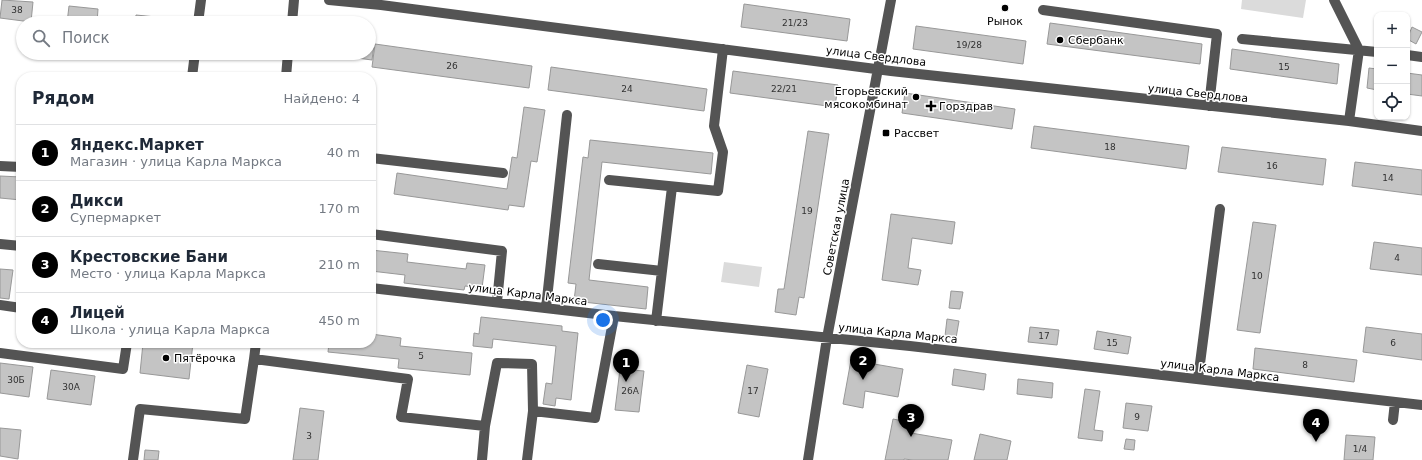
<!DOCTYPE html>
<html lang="ru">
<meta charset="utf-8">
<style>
body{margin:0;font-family:"DejaVu Sans",sans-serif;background:#f2f2f3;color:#1f2937}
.controls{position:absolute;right:12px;top:12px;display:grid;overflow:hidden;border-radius:8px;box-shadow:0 1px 3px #0004}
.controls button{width:36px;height:36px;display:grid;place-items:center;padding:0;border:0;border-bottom:1px solid #e0e1e3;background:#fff;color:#1f2937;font:20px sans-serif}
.you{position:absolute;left:603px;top:320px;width:14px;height:14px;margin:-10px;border:3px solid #fff;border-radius:50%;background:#1a73e8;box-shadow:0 0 0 6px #1a73e833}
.badge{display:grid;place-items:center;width:26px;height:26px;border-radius:50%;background:#000;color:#fff;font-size:13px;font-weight:700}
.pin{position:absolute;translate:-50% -33px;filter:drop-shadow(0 1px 2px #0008)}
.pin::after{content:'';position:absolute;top:21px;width:14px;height:12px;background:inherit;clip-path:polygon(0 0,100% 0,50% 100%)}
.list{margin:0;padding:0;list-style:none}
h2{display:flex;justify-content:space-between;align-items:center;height:52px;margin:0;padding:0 16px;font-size:17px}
h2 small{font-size:13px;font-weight:400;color:#747a83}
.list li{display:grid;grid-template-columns:26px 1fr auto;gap:12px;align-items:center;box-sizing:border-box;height:56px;padding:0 16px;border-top:1px solid #e0e1e3}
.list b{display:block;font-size:15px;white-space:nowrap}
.list p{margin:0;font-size:13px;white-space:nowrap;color:#747a83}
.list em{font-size:13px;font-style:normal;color:#747a83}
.icon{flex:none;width:22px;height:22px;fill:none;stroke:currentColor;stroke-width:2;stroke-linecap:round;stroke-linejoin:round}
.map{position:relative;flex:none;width:1422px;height:460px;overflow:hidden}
.search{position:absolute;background:#fff;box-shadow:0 1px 3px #0004;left:16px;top:16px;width:360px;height:44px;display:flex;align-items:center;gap:10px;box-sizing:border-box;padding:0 14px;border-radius:22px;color:#747a83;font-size:15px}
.panel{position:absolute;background:#fff;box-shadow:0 1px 3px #0004;left:16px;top:72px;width:360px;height:276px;border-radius:16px}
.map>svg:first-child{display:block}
</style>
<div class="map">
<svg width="1422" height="460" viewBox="0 0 1422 460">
<rect width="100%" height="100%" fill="#fff"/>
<path fill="#dbdbdb" d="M1242,0H1306L1303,18L1241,9Z
M724,262L762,267L759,287L721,282Z"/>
<path fill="#c4c4c4" stroke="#989898" d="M2,0L33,2L31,22L0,18Z
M744,4L850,19L847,41L741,27Z
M69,6L98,9L97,23H67Z
M136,15L166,18L165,23H135Z
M1050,23L1202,44L1200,64L1047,44Z
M916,26L1026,41L1023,64L913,49Z
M1412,27L1422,32L1416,44L1407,39Z
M369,36L375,37L372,60L342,56V53H369Z
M375,44L532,66L529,88L372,67Z
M1232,49L1339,64L1337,84L1230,69Z
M551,67L707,89L704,111L548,90Z
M1369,68L1377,69V90L1367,88Z
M733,71L838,85L835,107L730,93Z
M1407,73L1422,75V96L1407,94Z
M905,93L1015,109L1012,129L902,113Z
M524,107L545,110L537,162L531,161L524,207L509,205L508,210L394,194L397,173L507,189L512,157L517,158Z
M1034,126L1189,146L1186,169L1031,148Z
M808,131L829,134L804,298L799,297L796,315L775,312L778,289H784Z
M590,140L713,153L711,174L602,162L589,280L648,287L646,309L574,301L576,284L568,283L583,157L588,158Z
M1222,147L1326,159L1323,185L1218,172Z
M1355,162L1422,170V195L1352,186Z
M0,176L21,177V200L0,198Z
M891,214L955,222L952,244L912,238L908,268L921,270L918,285L882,280Z
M1253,222L1276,225L1260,333L1237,330Z
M1374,242L1422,248V275L1370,269Z
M371,250L408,254L407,262L466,269L467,263L485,265L482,288L465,286L464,290L404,283L405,275L371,271Z
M0,269L13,270L9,299L0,298Z
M951,291L963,292L960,309L949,308Z
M481,317L562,326V331L578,333L571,400L556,398L555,406L543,404L546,383L552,384L556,346L493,339L492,348L473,346L474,333L479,334Z
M947,319L959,321L956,338L945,336Z
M1030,327L1059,330L1057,345L1028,342Z
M1366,327L1422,334V360L1363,352Z
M1097,331L1131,337L1128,354L1094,349Z
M371,334L401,338L400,346L472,353L470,375L398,368L399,359L328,352L329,343H371Z
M143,343H193L189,379L140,373Z
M1255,348L1357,360L1354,382L1253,369Z
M851,360L903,369L898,397L865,391L863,408L843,404Z
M0,363L33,367L29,397L0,393Z
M747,365L768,369L759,417L738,413Z
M620,369L644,371L639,412L615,410Z
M954,369L986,374L984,390L952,385Z
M51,370L95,376L91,405L47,399Z
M1018,379L1053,383L1052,398L1017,394Z
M1085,389L1100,391L1094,430L1103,431L1102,441L1078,438Z
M1126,403L1152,406L1148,431L1123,428Z
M300,408L324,411L318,460H293Z
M893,419L913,423L911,433L952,440L948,460H913L904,459V460H885Z
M0,428L21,430L18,459L0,456Z
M980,434L1011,441L1007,460H974Z
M1346,435L1375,437L1373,460H1344Z
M1126,439L1135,440L1134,450L1124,449Z
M145,450L159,451L158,460H144Z"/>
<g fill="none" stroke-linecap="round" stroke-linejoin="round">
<path stroke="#545454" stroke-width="10" d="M329,0L381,5L891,71L1349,121L1422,131
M1334,0L1359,50L1349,121
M1043,10L1217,34L1209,106
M198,23L201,0
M292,23L294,0
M1242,39L1377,52
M1407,55L1422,57
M192,77L195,53
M286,77L288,53
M371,158L503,173
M0,166L21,167
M609,180L718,191L723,152L714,126L723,49
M371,234L502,251L497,302
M0,244L21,246
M598,264L662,271
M371,288L614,316L910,346L1422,405
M0,305L21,308
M546,308L567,115
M656,321L672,187
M0,353L123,369L127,343
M254,359L256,343
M1198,379L1220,209
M533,411L595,418L614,316
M1393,420L1395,402
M133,460L140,409L245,419L254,359L408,379L401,417L485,426
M482,460L485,426L497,363L532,364L533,411L527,460
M808,460L827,338L891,0"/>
</g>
<g fill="#000" stroke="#fff" stroke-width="1.5">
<circle cx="1005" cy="8" r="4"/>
<circle cx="1060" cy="40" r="4"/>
<circle cx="916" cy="97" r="4"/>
<path d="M929 100h4v4h4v4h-4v4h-4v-4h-4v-4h4z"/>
<rect x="882" y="129" width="8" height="8" rx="2"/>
<circle cx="166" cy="358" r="4"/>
</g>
<g text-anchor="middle" stroke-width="3" stroke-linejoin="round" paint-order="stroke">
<g font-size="9" fill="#313131">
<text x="17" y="13">38</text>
<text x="795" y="26">21/23</text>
<text x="969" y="48">19/28</text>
<text x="452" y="69">26</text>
<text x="1284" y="70">15</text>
<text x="627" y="92">24</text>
<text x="784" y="92">22/21</text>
<text x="1110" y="150">18</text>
<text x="1272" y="169">16</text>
<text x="1388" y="181">14</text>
<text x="807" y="214">19</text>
<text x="1397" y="261">4</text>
<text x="1257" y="279">10</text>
<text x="1044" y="339">17</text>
<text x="1112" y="346">15</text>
<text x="1393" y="346">6</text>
<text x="421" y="359">5</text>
<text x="1305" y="368">8</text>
<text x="16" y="383">30Б</text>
<text x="71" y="390">30А</text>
<text x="630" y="394">26А</text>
<text x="753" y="394">17</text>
<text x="1137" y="420">9</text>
<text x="309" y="439">3</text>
<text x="1360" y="452">1/4</text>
</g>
<g font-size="11" fill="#000" stroke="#fff" text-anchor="start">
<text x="1005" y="25" text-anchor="middle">Рынок</text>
<text x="1068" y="44">Сбербанк</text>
<text x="908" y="95" text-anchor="end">Егорьевский<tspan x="908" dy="13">мясокомбинат</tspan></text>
<text x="939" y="110">Горздрав</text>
<text x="894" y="137">Рассвет</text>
<text x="174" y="362">Пятёрочка</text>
</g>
<g font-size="11" fill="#000" stroke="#fff">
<text transform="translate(876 56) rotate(7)" y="4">улица Свердлова</text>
<text transform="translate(1198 93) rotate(6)" y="4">улица Свердлова</text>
<text transform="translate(836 227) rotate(-79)" y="4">Советская улица</text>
<text transform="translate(528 294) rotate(7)" y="4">улица Карла Маркса</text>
<text transform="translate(898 333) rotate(6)" y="4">улица Карла Маркса</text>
<text transform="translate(1220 370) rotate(7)" y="4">улица Карла Маркса</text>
</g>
</g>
</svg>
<div class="controls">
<button>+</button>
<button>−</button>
<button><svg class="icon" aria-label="locate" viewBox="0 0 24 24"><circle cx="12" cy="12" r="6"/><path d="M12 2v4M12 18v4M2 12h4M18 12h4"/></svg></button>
</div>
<div class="you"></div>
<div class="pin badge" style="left:626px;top:382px">1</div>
<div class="pin badge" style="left:863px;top:380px">2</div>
<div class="pin badge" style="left:911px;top:437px">3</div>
<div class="pin badge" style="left:1316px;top:442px">4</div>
<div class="search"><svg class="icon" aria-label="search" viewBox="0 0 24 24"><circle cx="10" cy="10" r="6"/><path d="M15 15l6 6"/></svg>Поиск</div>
<section class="panel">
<h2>Рядом<small>Найдено: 4</small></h2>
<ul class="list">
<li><span class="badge">1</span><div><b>Яндекс.Маркет</b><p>Магазин · улица Карла Маркса</p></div><em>40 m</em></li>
<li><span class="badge">2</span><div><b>Дикси</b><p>Супермаркет</p></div><em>170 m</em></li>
<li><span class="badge">3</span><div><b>Крестовские Бани</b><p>Место · улица Карла Маркса</p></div><em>210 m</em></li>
<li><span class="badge">4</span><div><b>Лицей</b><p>Школа · улица Карла Маркса</p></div><em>450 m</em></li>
</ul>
</section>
</div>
